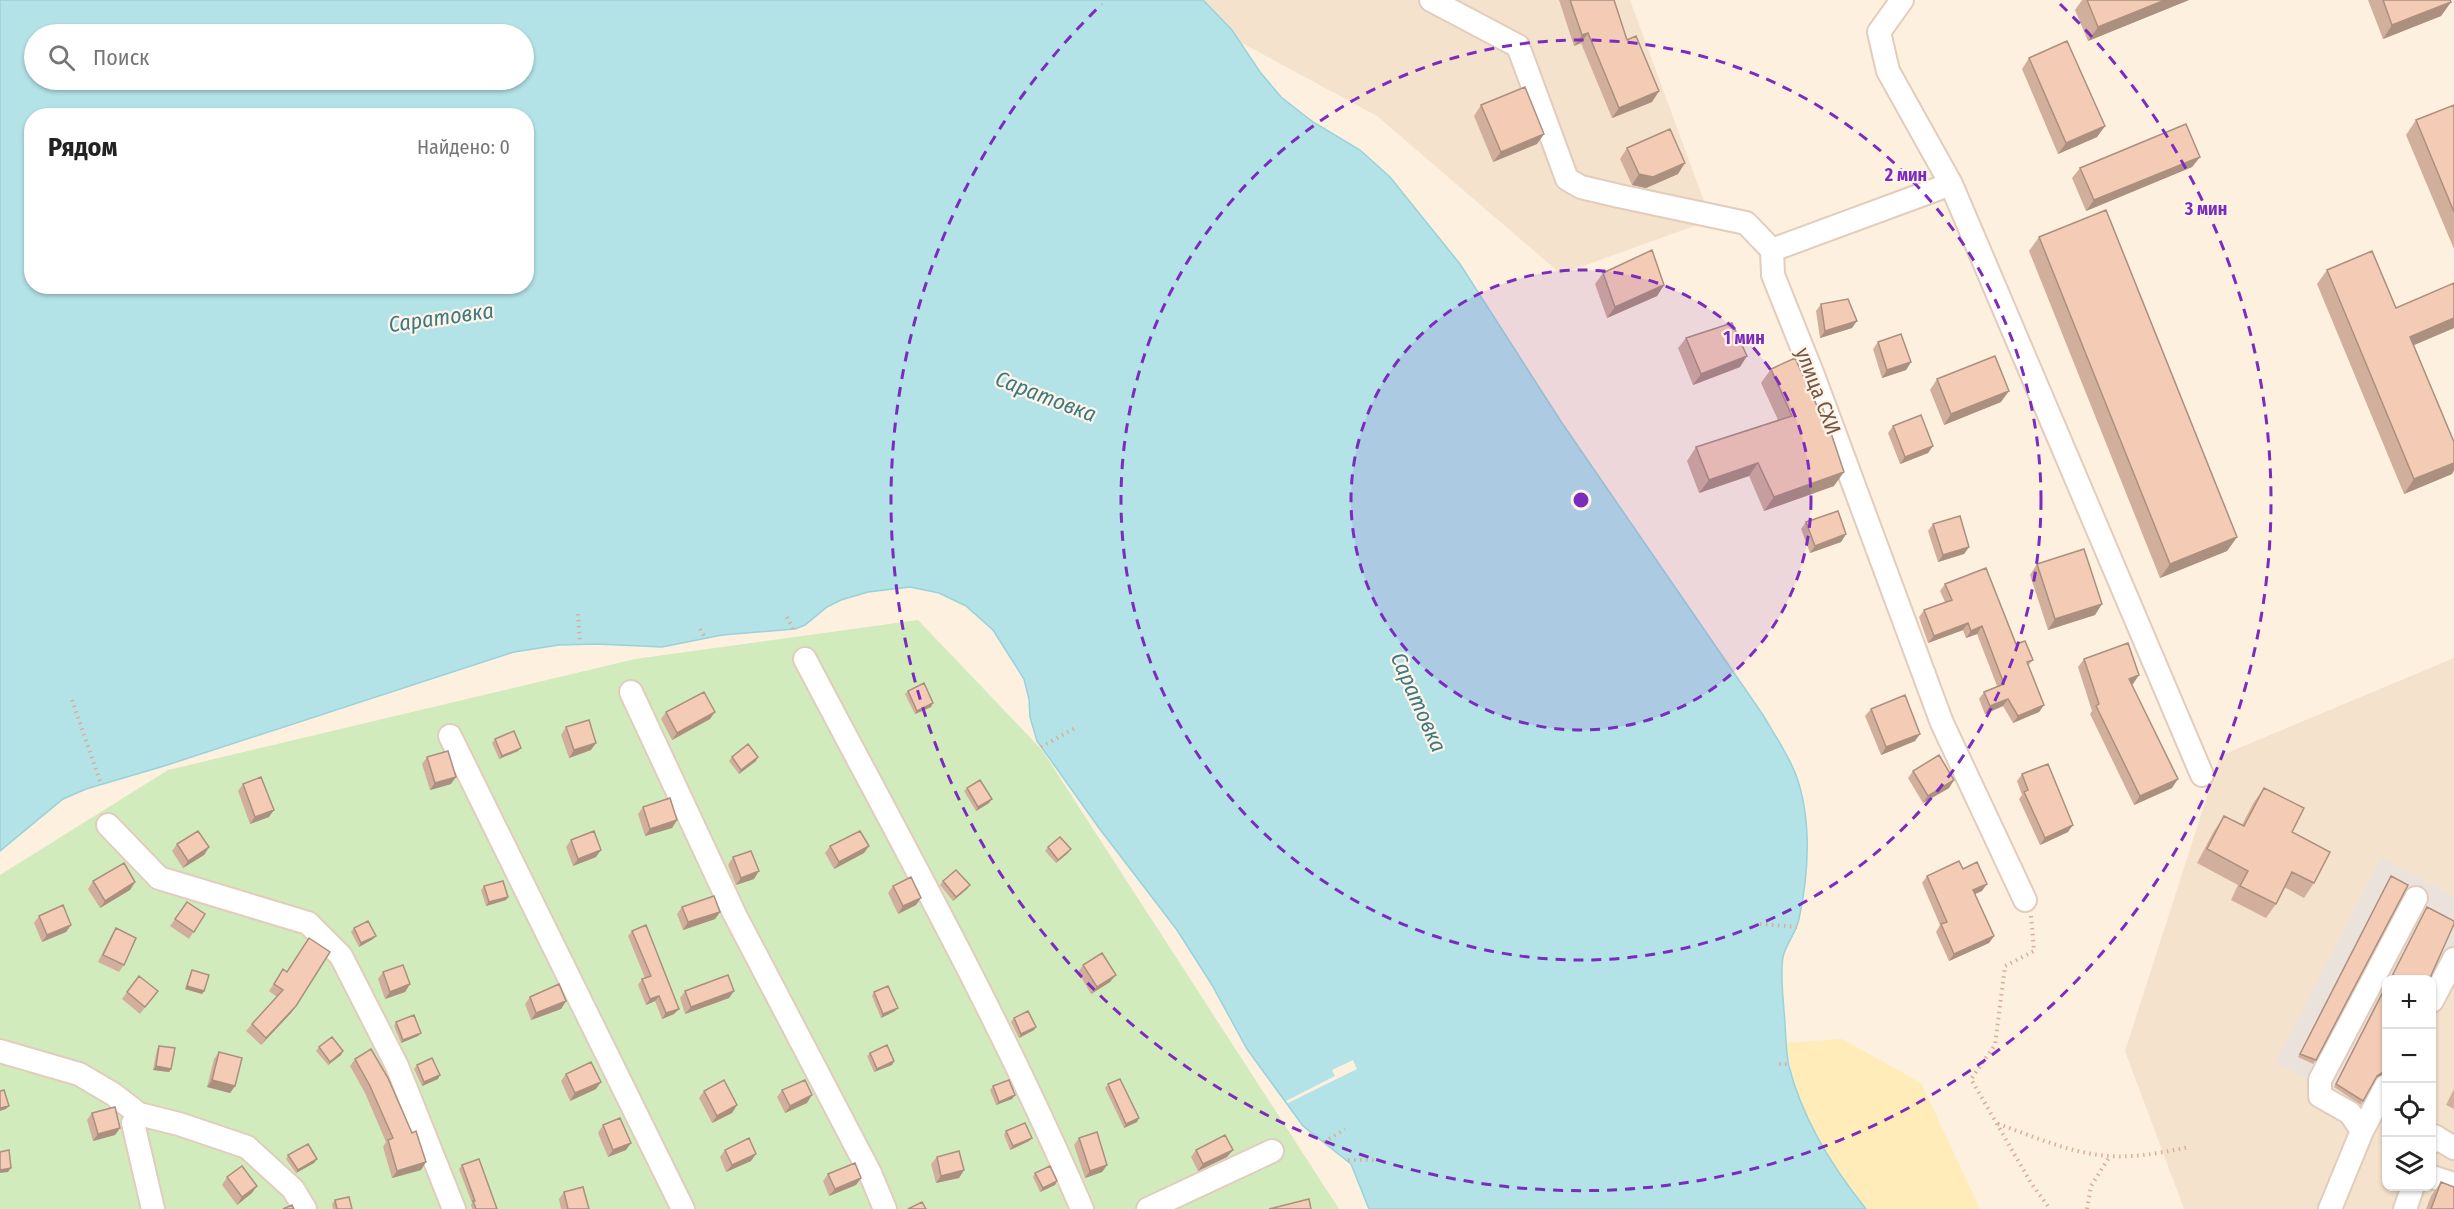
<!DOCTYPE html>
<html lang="ru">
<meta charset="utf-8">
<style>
body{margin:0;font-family:"Fira Sans Condensed",sans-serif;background:#f6f6f6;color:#222}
.controls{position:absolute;right:18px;bottom:18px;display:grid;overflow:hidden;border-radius:12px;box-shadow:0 2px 4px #0004}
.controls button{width:54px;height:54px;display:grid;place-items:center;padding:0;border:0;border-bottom:2px solid #e0e0e0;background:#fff;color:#222;font:30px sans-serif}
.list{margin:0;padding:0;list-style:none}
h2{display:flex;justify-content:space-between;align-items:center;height:78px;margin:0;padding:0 24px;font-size:26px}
h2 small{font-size:20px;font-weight:400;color:#767676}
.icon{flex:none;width:33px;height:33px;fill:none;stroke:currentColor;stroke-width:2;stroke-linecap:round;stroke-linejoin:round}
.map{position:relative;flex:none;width:2454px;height:1209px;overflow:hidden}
.search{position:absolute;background:#fff;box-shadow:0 2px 4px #0004;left:24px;top:24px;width:510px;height:66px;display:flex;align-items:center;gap:15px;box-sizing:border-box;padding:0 21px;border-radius:33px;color:#767676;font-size:22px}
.panel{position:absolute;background:#fff;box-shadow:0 2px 4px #0004;left:24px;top:108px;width:510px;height:186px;border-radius:24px}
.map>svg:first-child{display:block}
</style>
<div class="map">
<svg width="2454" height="1209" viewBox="0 0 2454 1209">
<rect width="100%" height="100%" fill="#fdf0df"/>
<path fill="#f5e2cd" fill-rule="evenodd" d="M1203,0H1630L1711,220L1561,274L1377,116L1240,42L1232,30Z
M2454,658V1209H2184L2125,1051L2220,756ZM2386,980H2432V1186H2386Z"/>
<path fill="#ebe2db" d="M2381,858L2454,896V972L2432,1016V980H2386V1102L2379,1117L2275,1062Z"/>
<path fill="#d2ebbd" d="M918,620L1042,750L1339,1209H0V875L168,770L635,659Z"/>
<path fill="#ffecb8" d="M1842,1039L1921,1083L1980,1209H1866C1828,1162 1793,1104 1787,1043Z"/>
<path fill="#b3e2e7" stroke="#99d2da" stroke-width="1.5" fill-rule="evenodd" d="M0,0H1203L1232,30L1260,72L1281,97L1313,122L1360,150L1390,177L1460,264L1562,423L1763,715C1774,734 1788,754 1796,775C1812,819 1809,873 1799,919C1796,933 1786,944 1783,957C1780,974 1783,994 1784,1011C1786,1029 1785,1048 1789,1066C1802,1118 1833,1168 1866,1209H1369L1351,1164L1303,1126L1247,1049L1212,985L1177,930L1099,828L1037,741L1030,717L1029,699L1024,679L993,630L966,606L939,593L910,587L868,592L841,600L827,607L805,625L795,629L722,635L662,647L597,644L559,645L514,652L164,766L86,789L63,799L0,851ZM34,34H524V80H34ZM32,116H526V286H32Z"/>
<path fill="#fdf0df" d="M1353,1060L1357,1069L1288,1103L1286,1101L1335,1076L1332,1070Z"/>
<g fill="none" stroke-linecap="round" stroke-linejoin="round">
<defs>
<path id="minor" d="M1431,0L1518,46L1567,179L1581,187L1619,196L1746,223L1772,250
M1902,0L1879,32L1888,71L1951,184L1772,250L1773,275L1813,375L1942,723L2025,900
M1951,184L2202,775
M805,659C900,840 1001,1020 1082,1209
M631,692L735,915L870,1173L885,1209
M450,736L683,1209
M108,825L159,878L308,923L341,956L397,1066L454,1209
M2432,1001L2454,959
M0,1051L79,1074L113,1094L139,1114L133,1123L153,1209
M139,1114L179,1124L247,1147L293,1189L305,1209
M2362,1131L2386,1086
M2432,1142L2434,1136L2454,1148
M2432,1177L2454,1184
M1148,1209L1272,1151
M2330,1209L2362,1131L2350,1113L2320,1096V1080L2416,898
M2405,1209L2413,1186"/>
</defs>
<use href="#minor" stroke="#e2ccbb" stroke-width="26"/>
<path stroke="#d9af99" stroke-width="4" stroke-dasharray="1.5 4.5" stroke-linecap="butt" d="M578,614L580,644
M787,617L793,629
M700,629L706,639
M72,700L101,784
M1041,747L1075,728
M2031,916L2034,951L2005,966L1995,1045L1971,1079L2031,1183L2050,1209
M1760,924L1797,927
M1779,1064H1789
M1998,1124C2033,1136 2072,1154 2110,1156C2137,1158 2164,1152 2190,1147
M1324,1142L1345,1129
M1348,1160H1377
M2087,1209L2091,1186L2110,1156"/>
<use href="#minor" stroke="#fff" stroke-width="22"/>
</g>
<path fill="#d2af9c" d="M1559,0H1614L1627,40L1659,91L1652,102L1612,118L1581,43L1574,46Z
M2082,0H2189L2088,41L2075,10Z
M2368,0H2450L2451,2L2441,16L2383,39Z
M2029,58L2105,126L2097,137L2058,154L2022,69Z
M1481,105L1544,134L1537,144L1493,162L1474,116Z
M2454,105V249L2406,135L2416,120Z
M1627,148L1678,174L1646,188L1632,185L1620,159Z
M2200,157L2192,167L2086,211L2072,178L2080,168Z
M2039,237L2237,537L2227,551L2160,578L2029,251Z
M2327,270L2396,308L2454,328L2414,345L2454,442V470L2452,474L2404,494L2317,284Z
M1603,273L1664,285L1657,296L1607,318L1595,284Z
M1821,304L1852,328L1820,338L1816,311Z
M1686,338L1740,367L1693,385L1678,348Z
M1878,342L1911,362L1906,370L1882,378L1873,349Z
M1771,369L1834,486L1764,511L1749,476L1699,493L1687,461L1696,447L1778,420L1761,383Z
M1937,379L2001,402L1944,425L1930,390Z
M1893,426L1933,446L1928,453L1900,464L1888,433Z
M1806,522L1846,534L1841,542L1810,553L1801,529Z
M1933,524L1969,547L1964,554L1938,562L1928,531Z
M2037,564L2095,615L2048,630L2030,575Z
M1945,584L2016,644L2033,660L2028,666L2044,705L2039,712L2013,723L2003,706L1985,714L1979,699L1984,692L1997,686L1977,634L1966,638L1963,630L1928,643L1919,617L1924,610L1945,602L1940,591Z
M2084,659L2133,684H2132L2172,788L2134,805L2090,714L2092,711L2078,667Z
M908,691L931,707L915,714L905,694Z
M1871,709L1915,741L1881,755L1865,716Z
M666,712L710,719L672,740L661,719Z
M566,727L591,750L569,758L561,735Z
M495,739L518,751L499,759L492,743Z
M427,757L451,784L430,790L422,764Z
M732,757L756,761L739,774L729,761Z
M1913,771L1954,780L1949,788L1923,803L1908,778Z
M2022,774L2068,832L2040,845L2019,799L2022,795L2017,781Z
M243,784L269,817L250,824L238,791Z
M967,788L989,803L976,811L964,791Z
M2264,788L2292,832L2314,883L2304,898L2284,887L2276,904L2266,918L2231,900L2238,885L2197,863L2214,831L2224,816L2242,825L2254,802Z
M643,807L677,820L672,828L645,836L638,814Z
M571,840L596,857L573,866L566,847Z
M177,844L209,847L204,855L183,868L172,851Z
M830,846H869L864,853L834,869L825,853Z
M1048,847L1071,849L1068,853L1056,863L1045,851Z
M733,857L754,879L736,885L728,865Z
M1963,869L1982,891L1975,894L1994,936L1989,943L1949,961L1936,932L1940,925L1922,883L1927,876Z
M2391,876L2316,1060L2313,1064L2298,1057Z
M93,881L135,882L130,890L100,908L88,889Z
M943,881L970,885L967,889L953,901L940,885Z
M484,886L508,897L506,900L486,906L481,890Z
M893,886L916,905L898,914L888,893Z
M187,902L205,914L189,939L170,926Z
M682,907L720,912L715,919L683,930L677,914Z
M39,916L71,925L66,932L42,942L34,923Z
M116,928L124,965L119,972L98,962L111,936Z
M354,928L373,939L359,947L351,932Z
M632,931L674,1014L662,1019L655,1001L646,1005L638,985L642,979L645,978L628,936Z
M1083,965L1110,982L1091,994L1078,972Z
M283,969L296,1006L291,1013L261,1045L246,1031L252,1024L277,997L269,991Z
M192,970L204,991L202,994L185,989L190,974Z
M383,972L410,984L405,992L385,999L378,979Z
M2386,984V1071L2375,1079L2361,1105L2334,1087Z
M158,991L140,1014L122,999L127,992Z
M685,991H734L729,998L685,1014L680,998Z
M874,992L895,1011L881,1018L872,996Z
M530,997L566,1001L561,1009L531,1020L525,1004Z
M1014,1018L1034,1030L1019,1038L1011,1022Z
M396,1022L418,1036L401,1043L394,1026Z
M159,1046L171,1069L169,1072L153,1070L157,1049Z
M319,1047L343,1051L341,1055L328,1065L316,1051Z
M219,1052L235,1086L230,1093L207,1087L214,1059Z
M870,1053L894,1061L892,1065L874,1072L867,1056Z
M355,1059L421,1170L392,1178L383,1147L386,1142L365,1093L350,1066Z
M417,1065L438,1079L422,1086L414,1069Z
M566,1074L596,1089L570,1101L561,1081Z
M1108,1084L1137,1122L1124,1128L1105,1088Z
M993,1086L1015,1095L1012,1099L996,1105L990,1090Z
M2454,1089V1109L2446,1105Z
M782,1090L807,1103L785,1113L777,1097Z
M704,1091L737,1105L732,1113L712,1123L699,1098Z
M92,1113L120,1128L115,1135L93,1141L87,1120Z
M603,1125L626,1150L608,1157L598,1133Z
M1006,1131L1032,1138L1029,1141L1010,1150L1004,1135Z
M1079,1138L1107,1165L1102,1172L1085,1178L1074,1145Z
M725,1150L751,1161L726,1172L720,1157Z
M1196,1150L1227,1157L1198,1171L1191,1157Z
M288,1155L317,1159L314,1163L296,1173L286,1159Z
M937,1157L964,1170L959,1178L936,1183L931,1164Z
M462,1165L497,1209H472L471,1205L472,1203L459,1169Z
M1035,1173L1057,1181L1055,1185L1040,1192L1033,1177Z
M828,1174L861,1178L856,1185L829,1196L823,1181Z
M227,1177L252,1193L237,1205L222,1185Z
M2441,1182L2454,1209H2426L2431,1196Z
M564,1192L589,1209H561L559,1199Z
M335,1200L352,1209H333L332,1204Z"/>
<path fill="#ab8f7f" d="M2165,0H2189L2088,41L2098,27Z
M2451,2L2441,16L2383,39L2392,25Z
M1588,33L1581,43L1574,46L1582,35Z
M1659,91L1652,102L1612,118L1619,108Z
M2105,126L2097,137L2058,154L2066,143Z
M1544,134L1537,144L1493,162L1501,152Z
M2200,157L2192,167L2086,211L2094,200Z
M1685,163L1678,174L1646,188L1632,185L1639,174Z
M1664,285L1657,296L1607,318L1615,307Z
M2454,318V328L2400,351L2410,337Z
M1857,321L1852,328L1820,338L1825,331Z
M1747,356L1740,367L1693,385L1701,374Z
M1911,362L1906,370L1882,378L1887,370Z
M2009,391L2001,402L1944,425L1951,414Z
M1933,446L1928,453L1900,464L1905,457Z
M1758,463L1749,476L1699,493L1709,480Z
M2454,463V470L2452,474L2404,494L2414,479Z
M1844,472L1834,486L1764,511L1774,497Z
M1846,534L1841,542L1810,553L1815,546Z
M2237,537L2227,551L2160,578L2170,564Z
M1969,547L1964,554L1938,562L1943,555Z
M2102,604L2095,615L2048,630L2055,619Z
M1968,623L1963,630L1928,643L1934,636Z
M1982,626L1977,634L1966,638L1971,631Z
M2139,675L2133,684L2123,687L2129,679Z
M2008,699L2003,706L1985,714L1990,706Z
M933,703L931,707L915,714L917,711Z
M2044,705L2039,712L2013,723L2018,716Z
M715,712L710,719L672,740L677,733Z
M1920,734L1915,741L1881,755L1886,747Z
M596,743L591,750L569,758L574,750Z
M521,748L518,751L499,759L502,756Z
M758,757L756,761L739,774L741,770Z
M456,777L451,784L430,790L435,783Z
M2178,779L2172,788L2134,805L2140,796Z
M1954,780L1949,788L1923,803L1928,796Z
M992,799L989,803L976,811L978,807Z
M274,810L269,817L250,824L255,817Z
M677,820L672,828L645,836L650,829Z
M2073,825L2068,832L2040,845L2045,838Z
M869,846L864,853L834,869L839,862Z
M209,847L204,855L183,868L188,861Z
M1071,849L1068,853L1056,863L1058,860Z
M601,850L596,857L573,866L578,859Z
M759,871L754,879L736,885L741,878Z
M135,882L130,890L100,908L105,901Z
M1987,884L1982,891L1968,897L1973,890Z
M970,885L967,889L953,901L956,897Z
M508,897L506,900L486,906L489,902Z
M921,898L916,905L898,914L903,906Z
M720,912L715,919L683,930L688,922Z
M71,925L66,932L42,942L47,935Z
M376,936L373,939L359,947L361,943Z
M1994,936L1989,943L1949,961L1954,954Z
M1116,975L1110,982L1091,994L1097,987Z
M410,984L405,992L385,999L390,992Z
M187,986L204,991L202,994L185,989Z
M734,991L729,998L685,1014L691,1007Z
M659,996L655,1001L646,1005L650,999Z
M566,1001L561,1009L531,1020L536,1013Z
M296,1006L291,1013L261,1045L266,1038Z
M898,1008L895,1011L881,1018L883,1014Z
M679,1009L674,1014L662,1019L666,1013Z
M1036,1027L1034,1030L1019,1038L1021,1034Z
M421,1033L418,1036L401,1043L403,1040Z
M343,1051L341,1055L328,1065L330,1062Z
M894,1061L892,1065L874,1072L877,1069Z
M156,1066L171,1069L169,1072L153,1070Z
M2386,1070L2385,1073L2374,1079L2377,1076Z
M440,1075L438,1079L422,1086L424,1082Z
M212,1080L235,1086L230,1093L207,1087Z
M601,1082L596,1089L570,1101L575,1093Z
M812,1095L807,1103L785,1113L790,1106Z
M1015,1095L1012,1099L996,1105L999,1102Z
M737,1105L732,1113L712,1123L717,1116Z
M9,1106L6,1109L0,1111V1108Z
M1139,1118L1137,1122L1124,1128L1126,1124Z
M120,1128L115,1135L93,1141L98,1134Z
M1032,1138L1029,1141L1010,1150L1013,1146Z
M631,1143L626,1150L608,1157L613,1150Z
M1233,1150L1227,1157L1198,1171L1203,1164Z
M756,1154L751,1161L726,1172L732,1165Z
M317,1159L314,1163L296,1173L298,1170Z
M426,1162L421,1170L392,1178L397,1171Z
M1107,1165L1102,1172L1085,1178L1090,1171Z
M11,1168L8,1172L0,1173V1170Z
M964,1170L959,1178L936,1183L941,1176Z
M861,1178L856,1185L829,1196L835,1189Z
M1057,1181L1055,1185L1040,1192L1043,1188Z
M257,1186L252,1193L237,1205L242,1197Z"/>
<path fill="#f4ccb5" stroke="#ab8f7f" stroke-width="1.5" d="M1570,0H1614L1627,40L1636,36L1659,91L1619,108L1588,33L1582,35Z
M2087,0H2165L2098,27Z
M2383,0H2450L2451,2L2392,25Z
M2067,41L2105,126L2066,143L2029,58Z
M1525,87L1544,134L1501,152L1481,105Z
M2454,105V212L2416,120Z
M2186,124L2200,157L2094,200L2080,168Z
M1670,129L1685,163L1653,177L1639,174L1627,148Z
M2106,210L2237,537L2170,564L2039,237Z
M1652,250L1664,285L1615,307L1603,273Z
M2372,251L2396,308L2454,283V318L2410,337L2454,442V463L2414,479L2327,270Z
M1848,299L1857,321L1825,331L1821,304Z
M1732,323L1747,356L1701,374L1686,338Z
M1901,334L1911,362L1887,370L1878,342Z
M1995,356L2009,391L1951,414L1937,379Z
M1795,358L1818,408L1822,406L1844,472L1774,497L1758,463L1709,480L1696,447L1792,416L1771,369Z
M1921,415L1933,446L1905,457L1893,426Z
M1838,511L1846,534L1815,546L1806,522Z
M1960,516L1969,547L1943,555L1933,524Z
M2084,549L2102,604L2055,619L2037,564Z
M1986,568L2016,644L2025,641L2033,660L2027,662L2044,705L2018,716L2008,699L1990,706L1984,692L2004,684L1982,626L1971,631L1968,623L1934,636L1924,610L1952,600L1945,584Z
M2128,643L2139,675L2129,679L2178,779L2140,796L2096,706L2099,704L2084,659Z
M924,683L933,703L917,711L908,691Z
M704,692L715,712L677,733L666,712Z
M1905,695L1920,734L1886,747L1871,709Z
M589,720L596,743L574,750L566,727Z
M514,731L521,748L502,756L495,739Z
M748,744L758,757L741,770L732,757Z
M448,751L456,777L435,783L427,757Z
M1939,755L1954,780L1928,796L1913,771Z
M2048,764L2073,825L2045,838L2024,792L2028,790L2022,774Z
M261,777L274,810L255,817L243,784Z
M980,780L992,799L978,807L967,788Z
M2264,788L2304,808L2292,832L2330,852L2314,883L2292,872L2276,904L2240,886L2248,871L2207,849L2224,816L2244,826Z
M670,798L677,820L650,829L643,807Z
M198,831L209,847L188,861L177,844Z
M594,831L601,850L578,859L571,840Z
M860,831L869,846L839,862L830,846Z
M1060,837L1071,849L1058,860L1048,847Z
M751,851L759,871L741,878L733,857Z
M1959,861L1963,869L1977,862L1987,884L1973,890L1994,936L1954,954L1941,924L1947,922L1927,876Z
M124,863L135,882L105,901L93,881Z
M956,870L970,885L956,897L943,881Z
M2391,876L2408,885L2316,1060L2300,1054Z
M911,877L921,898L903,906L893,886Z
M503,881L508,897L489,902L484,886Z
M714,896L720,912L688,922L682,907Z
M187,902L205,914L194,932L175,919Z
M63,905L71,925L47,935L39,916Z
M2427,907L2454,921V924L2429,980H2390Z
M368,921L376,936L361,943L354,928Z
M646,925L679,1009L666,1013L659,996L650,999L642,979L651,976L632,931Z
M116,928L136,938L124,965L103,955Z
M309,938L330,952L296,1006L266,1038L252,1024L283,990L274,984L283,969L287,972Z
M1102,953L1116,975L1097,987L1083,965Z
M403,965L410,984L390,992L383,972Z
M192,970L209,975L204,991L187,986Z
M728,975L734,991L691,1007L685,991Z
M139,976L158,991L145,1007L127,992Z
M559,984L566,1001L536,1013L530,997Z
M888,986L898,1008L883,1014L874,992Z
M2386,986V1070L2377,1076L2363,1101L2336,1084Z
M1028,1011L1036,1027L1021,1034L1014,1018Z
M414,1015L421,1033L403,1040L396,1022Z
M332,1037L343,1051L330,1062L319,1047Z
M887,1045L894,1061L877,1069L870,1053Z
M159,1046L175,1048L171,1069L156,1066Z
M371,1049L388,1078L412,1133L416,1131L426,1162L397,1171L388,1140L393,1138L370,1086L355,1059Z
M219,1052L242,1058L235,1086L212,1080Z
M432,1058L440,1075L424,1082L417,1065Z
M591,1062L601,1082L575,1093L566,1074Z
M1120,1079L1139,1118L1126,1124L1108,1084Z
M724,1080L737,1105L717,1116L704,1091Z
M805,1080L812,1095L790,1106L782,1090Z
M1009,1080L1015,1095L999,1102L993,1086Z
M4,1090L9,1106L0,1108V1091Z
M115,1107L120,1128L98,1134L92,1113Z
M620,1118L631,1143L613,1150L603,1125Z
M1025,1123L1032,1138L1013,1146L1006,1131Z
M1097,1132L1107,1165L1090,1171L1079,1138Z
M1225,1135L1233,1150L1203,1164L1196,1150Z
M749,1138L756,1154L732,1165L725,1150Z
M308,1144L317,1159L298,1170L288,1155Z
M9,1150L11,1168L0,1170V1152Z
M959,1151L964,1170L941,1176L937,1157Z
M479,1159L497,1209H476L473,1201H475L462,1165Z
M855,1163L861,1178L835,1189L828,1174Z
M242,1166L257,1186L242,1197L227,1177Z
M1050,1166L1057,1181L1043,1188L1035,1173Z
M2441,1182L2454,1187V1209H2431Z
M583,1187L589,1209H568L564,1192Z
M349,1197L352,1209H337L335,1200Z
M1309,1199L1311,1209H1269Z
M922,1202L926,1209H908Z
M292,1205L294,1209H283Z"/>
<circle cx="1581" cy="500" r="230" fill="#7b2cbf" fill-opacity=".12"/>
<g fill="none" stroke="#7b2cbf" stroke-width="3" stroke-dasharray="10 8">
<circle cx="1581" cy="500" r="230"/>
<circle cx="1581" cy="500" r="460"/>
<path d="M2060 4A690 690 0 1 1 1102 4"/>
</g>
<g text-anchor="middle" stroke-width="4.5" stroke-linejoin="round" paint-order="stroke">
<g font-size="21" fill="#755546" stroke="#fff4e7">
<text transform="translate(1818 391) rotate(69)" y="7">улица СХИ</text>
</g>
<g font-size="22" font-style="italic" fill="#3b7a83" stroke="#fff4e7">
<text transform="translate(441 317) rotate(-8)" y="8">Саратовка</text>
<text transform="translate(1046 396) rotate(21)" y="8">Саратовка</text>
<text transform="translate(1419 702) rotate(66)" y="8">Саратовка</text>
</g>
</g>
<circle cx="1581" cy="500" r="9" fill="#7b2cbf" stroke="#fff4e7" stroke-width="3"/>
<g font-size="18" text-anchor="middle" font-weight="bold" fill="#7b2cbf" stroke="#fff4e7" stroke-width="4.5" stroke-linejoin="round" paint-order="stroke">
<text x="1906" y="181">2 мин</text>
<text x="2206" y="215">3 мин</text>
<text x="1744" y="344">1 мин</text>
</g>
</svg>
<div class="controls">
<button>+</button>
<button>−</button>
<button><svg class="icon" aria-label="locate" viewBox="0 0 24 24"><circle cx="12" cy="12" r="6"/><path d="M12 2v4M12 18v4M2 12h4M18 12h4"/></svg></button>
<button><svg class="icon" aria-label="layers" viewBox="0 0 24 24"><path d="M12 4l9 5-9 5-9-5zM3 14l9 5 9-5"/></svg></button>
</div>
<div class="search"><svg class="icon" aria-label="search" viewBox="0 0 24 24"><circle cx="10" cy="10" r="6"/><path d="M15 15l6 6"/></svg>Поиск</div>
<section class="panel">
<h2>Рядом<small>Найдено: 0</small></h2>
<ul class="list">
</ul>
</section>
</div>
